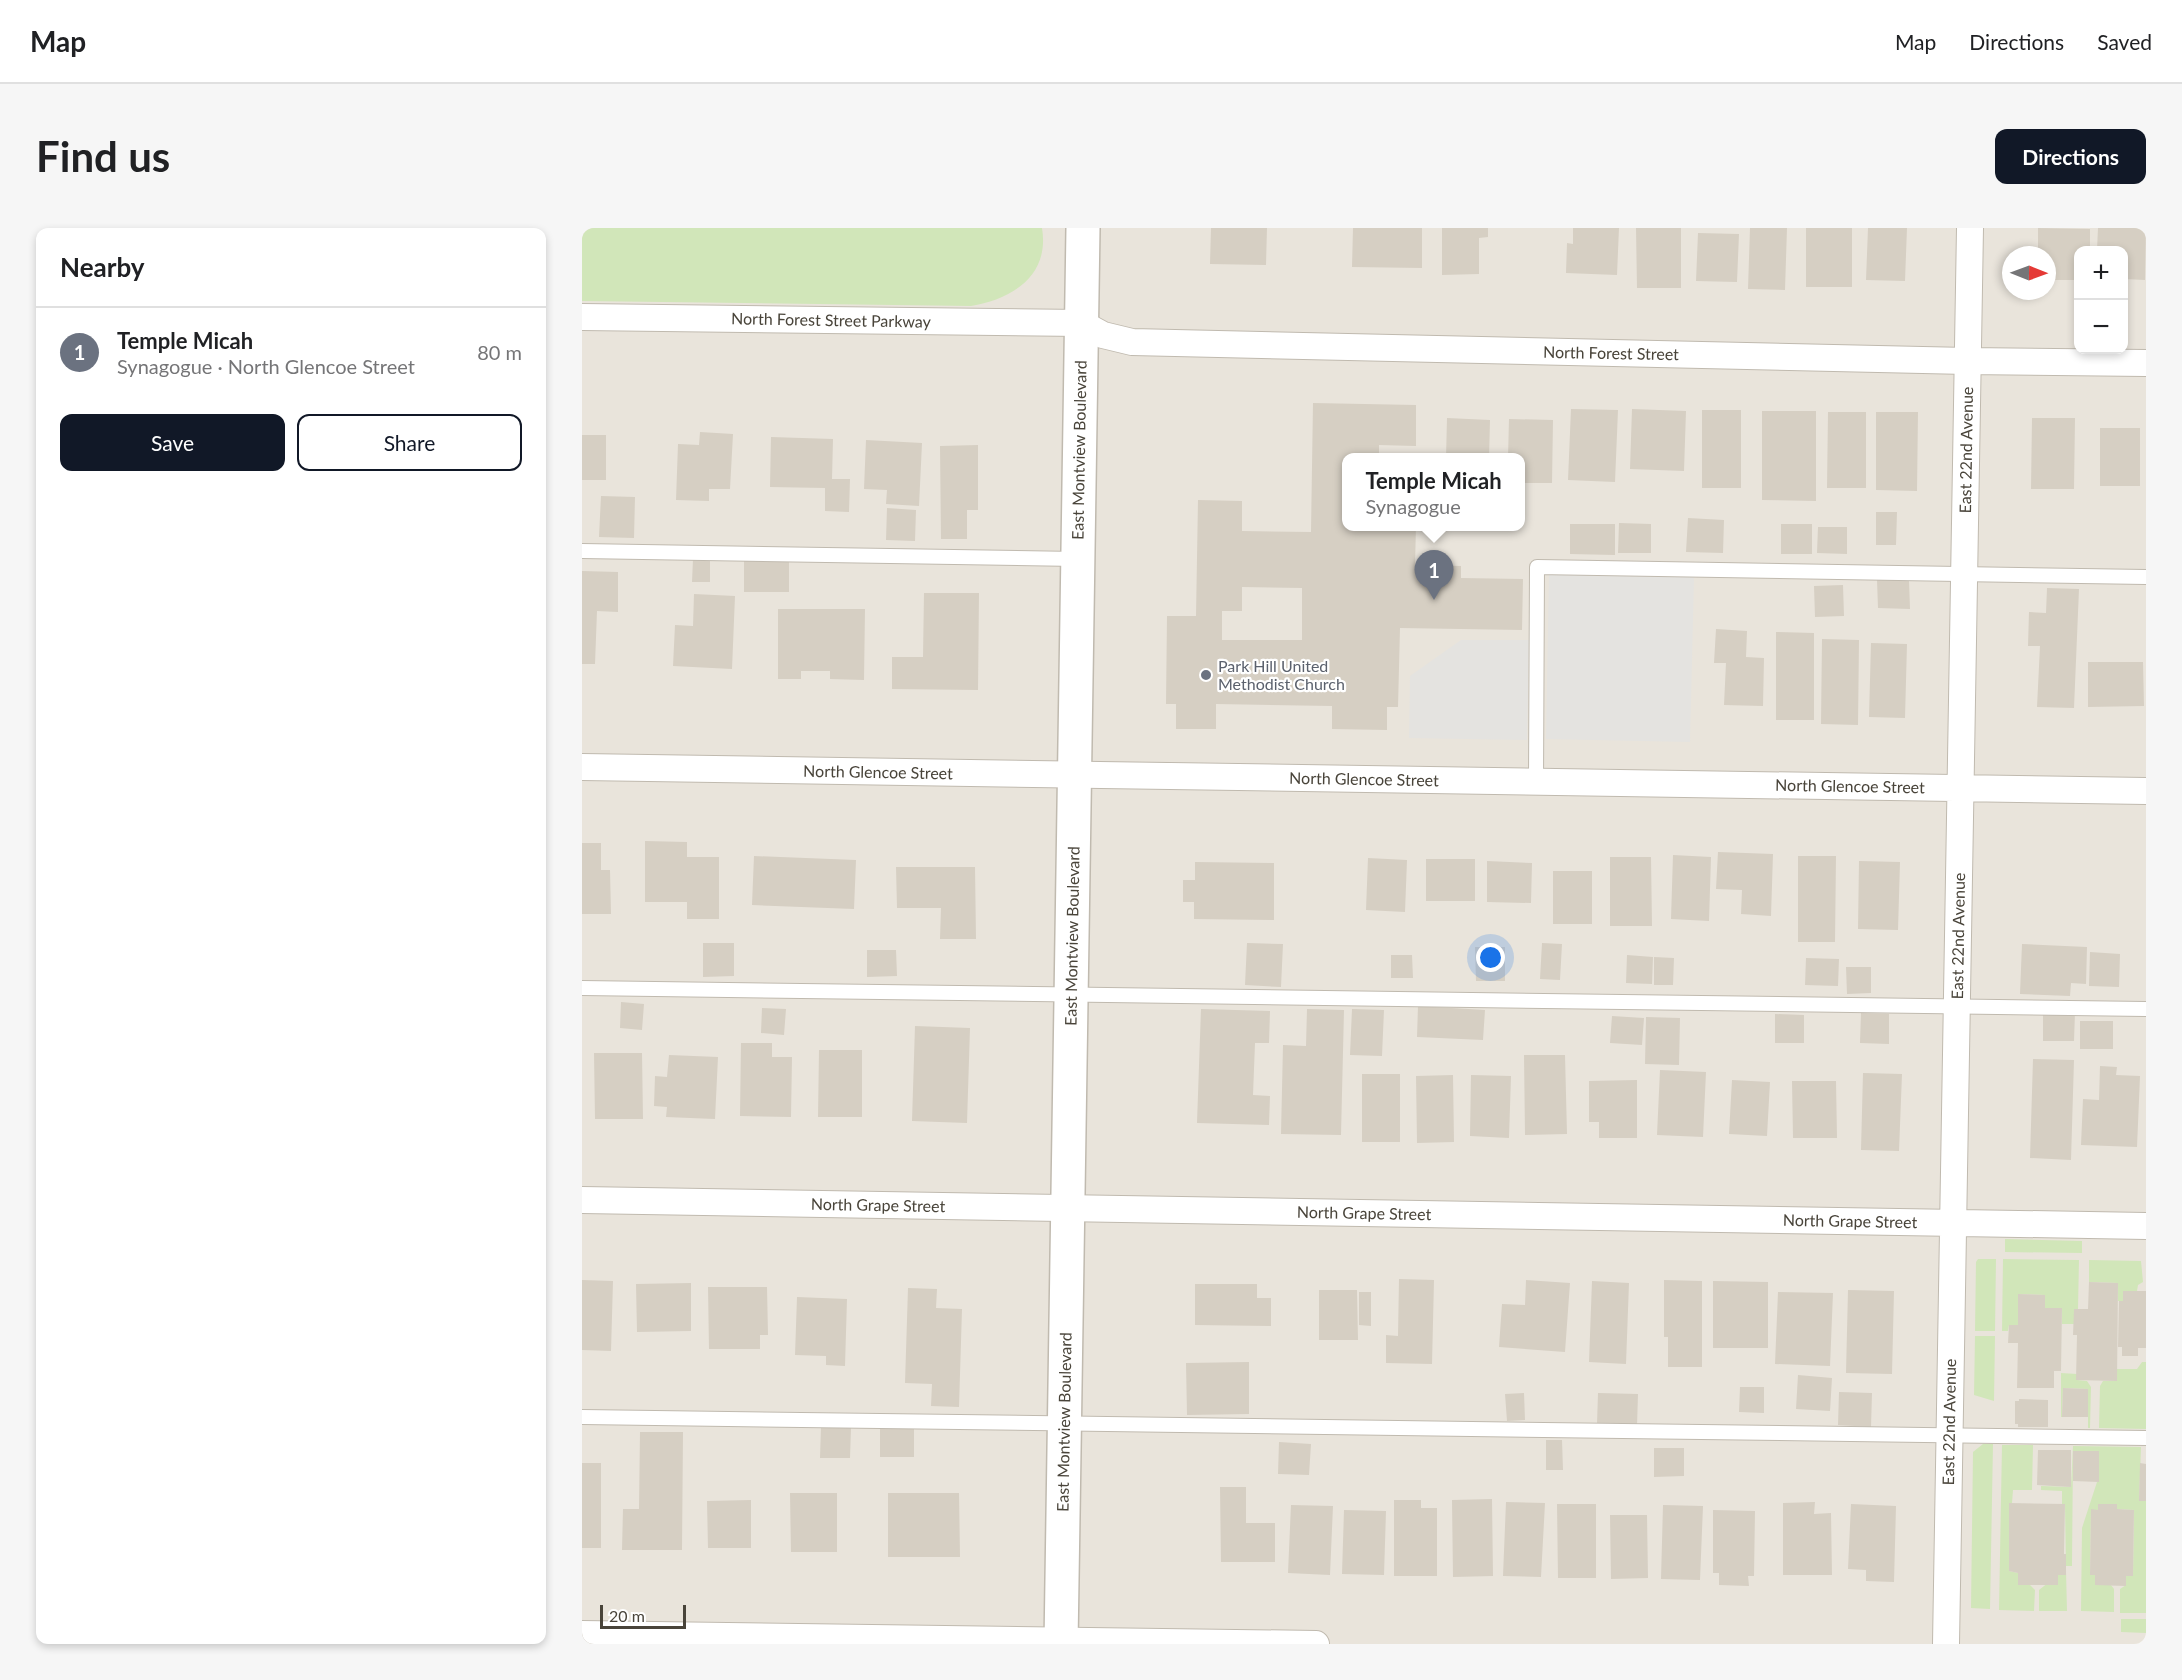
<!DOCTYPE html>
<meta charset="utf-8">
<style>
body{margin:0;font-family:Lato,sans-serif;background:#f6f6f6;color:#202124}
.controls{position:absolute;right:18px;top:18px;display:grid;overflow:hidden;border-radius:12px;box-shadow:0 3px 9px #0003}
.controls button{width:54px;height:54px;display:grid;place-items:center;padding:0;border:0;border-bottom:2px solid #e0e0e0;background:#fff;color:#202124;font:30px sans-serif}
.compass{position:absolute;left:1420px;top:18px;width:54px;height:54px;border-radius:50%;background:#fff;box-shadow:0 3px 9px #0003;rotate:91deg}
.scale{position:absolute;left:18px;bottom:15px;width:86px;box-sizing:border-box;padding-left:6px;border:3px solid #49443a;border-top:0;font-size:16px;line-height:21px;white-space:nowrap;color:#49443a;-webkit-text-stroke:4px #fff;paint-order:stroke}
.you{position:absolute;left:909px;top:730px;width:21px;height:21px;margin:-15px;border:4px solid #fff;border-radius:50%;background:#1a73e8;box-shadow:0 0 0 9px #1a73e833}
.badge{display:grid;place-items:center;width:39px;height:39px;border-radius:50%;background:#111827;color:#fff;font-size:20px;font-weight:700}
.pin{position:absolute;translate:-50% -50px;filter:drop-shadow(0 2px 3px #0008)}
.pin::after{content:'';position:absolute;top:32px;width:21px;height:18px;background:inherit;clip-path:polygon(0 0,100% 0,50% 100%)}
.popup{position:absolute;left:760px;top:225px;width:183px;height:78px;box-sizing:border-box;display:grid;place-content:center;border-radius:12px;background:#fff;filter:drop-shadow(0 2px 4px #0005);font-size:20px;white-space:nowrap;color:#757577}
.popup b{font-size:22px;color:#202124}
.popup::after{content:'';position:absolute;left:50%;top:100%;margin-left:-12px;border:12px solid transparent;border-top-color:#fff}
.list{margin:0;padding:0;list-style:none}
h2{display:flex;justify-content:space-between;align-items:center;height:78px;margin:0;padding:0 24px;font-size:26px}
h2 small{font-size:20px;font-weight:400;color:#757577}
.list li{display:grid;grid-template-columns:39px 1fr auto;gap:18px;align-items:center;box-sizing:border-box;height:90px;padding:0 24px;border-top:2px solid #e0e0e0}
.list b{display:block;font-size:22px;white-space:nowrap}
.list p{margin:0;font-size:20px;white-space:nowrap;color:#757577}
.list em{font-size:20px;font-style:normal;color:#757577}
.actions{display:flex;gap:12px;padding:18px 24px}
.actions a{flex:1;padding:14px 0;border:2px solid #111827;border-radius:12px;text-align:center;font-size:21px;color:#111827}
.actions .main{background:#111827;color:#fff}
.map{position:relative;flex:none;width:1564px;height:1416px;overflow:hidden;border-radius:12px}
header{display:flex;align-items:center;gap:36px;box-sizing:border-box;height:84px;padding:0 30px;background:#fff;border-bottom:2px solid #e0e0e0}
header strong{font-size:28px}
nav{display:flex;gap:33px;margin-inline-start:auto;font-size:21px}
.intro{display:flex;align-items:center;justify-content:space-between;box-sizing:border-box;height:144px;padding:0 36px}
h1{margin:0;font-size:42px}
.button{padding:15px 27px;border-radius:12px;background:#111827;color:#fff;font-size:21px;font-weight:700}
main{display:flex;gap:36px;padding:0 36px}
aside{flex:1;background:#fff;border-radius:12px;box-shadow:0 3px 9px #0003}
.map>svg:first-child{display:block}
</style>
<header>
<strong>Map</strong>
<nav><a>Map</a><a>Directions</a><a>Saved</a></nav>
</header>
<div class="intro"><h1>Find us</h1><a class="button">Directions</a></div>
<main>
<aside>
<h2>Nearby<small></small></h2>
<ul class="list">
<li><span class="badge" style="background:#6b7280">1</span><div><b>Temple Micah</b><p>Synagogue · North Glencoe Street</p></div><em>80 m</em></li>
</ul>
<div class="actions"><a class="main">Save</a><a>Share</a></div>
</aside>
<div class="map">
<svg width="1564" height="1416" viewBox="0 0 1564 1416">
<rect width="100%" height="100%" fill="#f5f3ed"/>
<path fill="#e9e4db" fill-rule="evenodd" d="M0,0H1564V1416H0ZM1496,22H1542V122H1496ZM1429,27H1465V63H1429ZM765,230H939V298H765Z"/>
<path fill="#d1e6b9" d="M0,0H460C468,48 430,71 389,78L0,73Z
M1423,1011L1500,1013V1025L1423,1024Z
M1396,1031H1414L1413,1103H1393L1394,1034Z
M1421,1031L1497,1032L1496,1081H1492V1096H1480V1080H1463V1067L1437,1066L1436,1097H1427L1426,1103H1420Z
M1507,1032L1559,1033L1561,1054L1556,1057L1555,1063L1541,1073H1536V1055L1507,1054Z
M1393,1108H1413L1412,1173L1392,1167Z
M1560,1134H1564V1201L1517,1200L1518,1158L1521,1153H1534L1535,1141H1555Z
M1479,1145L1495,1146V1152L1505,1153L1509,1159L1508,1200H1506V1161L1481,1160L1480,1189H1479Z
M1401,1216H1411L1408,1381L1389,1380L1391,1224Z
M1420,1217H1451L1450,1262H1431L1430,1275H1427V1343L1436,1345L1453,1362L1452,1383L1417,1382Z
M1491,1218L1559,1219L1557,1273H1564V1385H1538V1361L1544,1357V1348L1551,1347L1552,1282L1535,1281L1534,1276H1517L1516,1282H1509L1508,1346L1513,1347V1357H1529L1532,1361V1384L1499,1383L1500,1300L1515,1254L1517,1253V1223H1491L1490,1338H1484L1483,1277L1480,1276V1263L1459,1262V1258L1489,1259Z
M1484,1342L1485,1383H1457V1362L1476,1347H1484Z
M1539,1391H1564V1405L1539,1404Z"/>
<path fill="#e4e3e0" d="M967,345L1112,348L1108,514L964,511Z
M879,412H947L945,512L827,510L828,448Z"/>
<path fill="#d6cfc3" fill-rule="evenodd" d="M629,0H685L684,37L628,36Z
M771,0H840V40L770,39Z
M860,0H906V9L897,10V46L860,47Z
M991,0H1037L1035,47L984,45L985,15L991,16Z
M1054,0H1099V60H1055Z
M1168,0H1205L1203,62L1166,61Z
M1224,0H1270V59H1224Z
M1286,0H1325L1323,53L1284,52Z
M1456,0L1508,1V22H1496V52H1465V27H1456Z
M1516,0H1564L1563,52L1542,51V22H1515Z
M1116,5L1157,6L1155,54L1114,53Z
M731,175L834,177V218L797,217V230H765V298H834L833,337L879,338V350L941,351L940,402L818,400L816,479H805V502L750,501V478L634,476V501H594V476H584L585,388H614L616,272L660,273V303L729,304ZM660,359L720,360V412H640V383H660Z
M989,181L1036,182L1033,254L986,252Z
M1050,181L1104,183L1102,243L1048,241Z
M1120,182H1159V260H1120Z
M1180,183H1234V273L1180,272Z
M1246,184H1284V260H1245Z
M1294,184H1336L1335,263L1294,262Z
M865,190L908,192L907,230H864Z
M1450,190H1493L1492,261H1449Z
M927,191L971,192L970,255H939V230H926Z
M1518,200H1558V258H1518Z
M118,204L151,206L148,261H127V273L94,272L96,216L117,217Z
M0,207H24V252H0Z
M189,209L251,211L250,251H268L267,284L243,283V260L188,259Z
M284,212L340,215L337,278L304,276L305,262L282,261Z
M396,217V282H385V311H359L358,218Z
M19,268L53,269L52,310L17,309Z
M305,280L334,282L333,313L304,312Z
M1294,284H1315L1314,317H1294Z
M1106,290L1142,292L1141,325L1104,324Z
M1037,295L1069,296V325H1036Z
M988,296H1033V327L988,326Z
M1199,296H1230V326H1199Z
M1236,299H1265V326L1235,325Z
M111,331L128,332V354H110Z
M162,333H207V364H162Z
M0,343L36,344V384L15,383L13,436H0Z
M1295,352H1327L1328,381L1296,380Z
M1261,357L1262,388L1233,389L1232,358Z
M1465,360L1497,361L1492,480L1455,479L1458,418H1446L1447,384L1464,385Z
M342,365H397L396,462L310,461V429H341Z
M112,366L153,368L150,441L91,438L93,397L111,398Z
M196,381H283L282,452L248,451V443H219V451H196Z
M1134,401L1165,403L1164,429L1182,430L1181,478L1142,477L1144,435H1132Z
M1194,404L1232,405V492H1194Z
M1240,411L1277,412L1276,497L1239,496Z
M1289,415L1325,416L1323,490L1287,489Z
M1506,434H1561L1562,478L1506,479Z
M63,613L105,614V629H137V691H105V674H63Z
M0,615H19V642H28L29,686H0Z
M1136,624L1191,626L1189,688L1159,686L1160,662L1134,661Z
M1091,627L1129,629L1127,693L1089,691Z
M172,628L274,632L272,681L170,677Z
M1216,628H1254L1253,714H1216Z
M1028,629H1069L1070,698H1028Z
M786,630L825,632L823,684L784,682Z
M844,631H893V673H844Z
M905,633L950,635L949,675L905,674Z
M1277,633L1318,634L1316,702L1276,701Z
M613,634L692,635V692L612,691V674H601V652H613Z
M314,639H393L394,711H358L359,680H315Z
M971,643H1010V696H971Z
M121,715H152V748L121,749Z
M665,715L701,716L699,759L663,757Z
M960,715L980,716L978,752L958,751Z
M1440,716L1505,719L1504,756L1489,755L1488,768L1438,766Z
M893,719H923V753H894Z
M285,722H314L315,748L285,749Z
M1508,724L1538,726L1537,759L1507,758Z
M809,727H830L831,750H809Z
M1045,727L1071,729L1070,756L1044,755Z
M1072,729L1092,730L1091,757H1072Z
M1224,730L1257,731L1256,758L1223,757Z
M1264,739H1289V765L1265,766Z
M39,774L62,776L60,802L38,800Z
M836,778L903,782L901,812L835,809Z
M180,780L204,781L202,807L179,805Z
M619,781L688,783L687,815H673L671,867L688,868L687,897L615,895Z
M725,781L762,782L759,907L699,906L701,817L724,818Z
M770,781L802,782L800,828L768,827Z
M1461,784H1493L1492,813H1461Z
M1279,785L1307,786V816L1278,815Z
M1193,786L1222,787V815H1193Z
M1030,788L1062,790L1060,817L1028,815Z
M1064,789L1098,790L1097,837L1063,836Z
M1498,793H1531V821H1498Z
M333,798L388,800L385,895L330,893Z
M159,815H190V829H210L209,889L158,888Z
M237,822H280V889H236Z
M12,825H60L61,891H13Z
M87,827L136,829L133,891L84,889L85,879L72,878L73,848L85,849Z
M942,827H983L985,906L943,907Z
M1451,831L1492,832L1489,932L1448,930Z
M1518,838L1535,839L1534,847L1558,848L1555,919L1499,917L1501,871L1517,872Z
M1078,842L1124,844L1121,909L1075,907Z
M1281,845L1320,846L1317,923L1279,922Z
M780,846H818V914H780Z
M871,847L872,914L835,915L834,848Z
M889,847L929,848L927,910L888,908Z
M1055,852V910H1017V894H1007V853Z
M1150,852L1188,854L1185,908L1147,906Z
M1210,853H1254L1255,910H1211Z
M817,1051L852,1052L850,1136L804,1135V1107L816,1108Z
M0,1052L31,1053L29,1123L0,1122Z
M944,1052L988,1055L983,1124L917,1119L920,1076L943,1077Z
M1082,1052L1120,1053V1139H1086V1109H1082Z
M1010,1053L1047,1055L1044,1136L1007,1134Z
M1131,1053L1186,1054V1120H1131Z
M1507,1054L1536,1055L1535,1153L1494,1152L1495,1107H1491L1492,1081H1506Z
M109,1055V1103L55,1104L54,1056Z
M613,1056H675V1070H689V1098L613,1097Z
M126,1059H185L186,1107H178V1121H127Z
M326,1060L355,1061L354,1080L380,1081L377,1179L349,1178L350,1156L323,1155Z
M737,1062H775L776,1112H737Z
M1266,1062L1312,1063L1310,1146L1264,1145Z
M1541,1063H1564V1120H1556V1128H1540V1119H1536L1537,1073H1541Z
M777,1064H789V1098L777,1097Z
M1196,1064L1251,1065L1248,1138L1193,1136Z
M1436,1066L1463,1067V1080H1480L1479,1143H1472V1160H1435L1436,1115H1426L1427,1097H1436Z
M215,1069L265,1071L263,1138L244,1137V1128L213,1127Z
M667,1134V1186L605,1187L604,1135Z
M1216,1147L1250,1150L1248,1183L1214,1181Z
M1158,1159H1182V1185L1157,1184Z
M1481,1160L1506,1161V1189H1480Z
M1257,1164L1290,1165L1289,1199L1256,1197Z
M942,1165L943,1192L925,1193L923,1166Z
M1016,1165L1056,1166L1055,1198L1015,1196Z
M1437,1171L1466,1172V1199H1436V1196H1433V1173H1437Z
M239,1199L269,1200L268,1230H238Z
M298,1200H332V1229H298Z
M58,1204H101L100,1322H40L41,1281H57Z
M964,1212H980L981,1242H964Z
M697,1214L729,1216L727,1247L696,1246Z
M1072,1220H1102V1248L1072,1249Z
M1456,1222H1489V1259L1455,1257Z
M1491,1223H1517V1254L1491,1253Z
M0,1235H19V1320H0Z
M1558,1235L1564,1236V1273H1557Z
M638,1259H664V1295H693V1334H639Z
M208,1265H255V1324H209Z
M306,1265H377L378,1329H306Z
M910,1271L911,1348L871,1349L870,1272Z
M169,1272V1320H126L125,1273Z
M812,1272H839V1280H855V1348H812Z
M924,1274L963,1275L959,1349L921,1348Z
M1233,1274L1232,1286L1249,1285L1250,1347H1201V1275Z
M1427,1275L1483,1276L1482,1326H1484V1347H1476V1357H1436V1345L1427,1343Z
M975,1276H1014V1350H976Z
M1269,1276L1314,1278L1312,1354L1284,1353V1342L1266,1341Z
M1516,1276H1535V1281L1552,1282L1551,1348H1544V1358L1513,1357V1347H1508L1509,1281L1516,1282Z
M709,1277L751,1278L748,1347L706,1345Z
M1081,1277L1121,1278L1118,1352L1079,1351Z
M762,1282L804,1283L802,1347L760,1346Z
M1131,1282L1173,1283L1172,1348H1166L1167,1358L1137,1357V1345H1131Z
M1028,1287H1065L1066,1350L1029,1351Z"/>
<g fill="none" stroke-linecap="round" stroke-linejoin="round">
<defs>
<path id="service" d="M0,323L495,331
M954,553L955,339L1564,349
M0,760L1564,781
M0,1189L1564,1210"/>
<path id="minor" d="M0,89L499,95L521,107L550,114L1385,133L1564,135
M0,539L1564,563
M0,972L1564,998
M0,1406L734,1416
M1364,1416L1388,0"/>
<path id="tertiary" d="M479,1416L501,0"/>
</defs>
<use href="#service" stroke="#c0baaf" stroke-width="16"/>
<use href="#minor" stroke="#c0baaf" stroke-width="28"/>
<use href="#tertiary" stroke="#c0baaf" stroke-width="36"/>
<use href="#service" stroke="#fff" stroke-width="14"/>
<use href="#minor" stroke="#fff" stroke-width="26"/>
<use href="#tertiary" stroke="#fff" stroke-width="33"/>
</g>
<circle fill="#6b7280" stroke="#fff" stroke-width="2" cx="624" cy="447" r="6"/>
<g text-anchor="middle" stroke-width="4.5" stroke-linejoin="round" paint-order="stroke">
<g font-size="16" fill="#49443a" stroke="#fff">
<text transform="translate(249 92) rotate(1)" y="6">North Forest Street Parkway</text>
<text transform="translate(1029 125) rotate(1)" y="6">North Forest Street</text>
<text transform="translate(497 222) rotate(-89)" y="6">East Montview Boulevard</text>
<text transform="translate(1384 222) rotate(-89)" y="6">East 22nd Avenue</text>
<text transform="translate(296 544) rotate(1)" y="6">North Glencoe Street</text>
<text transform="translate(782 551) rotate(1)" y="6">North Glencoe Street</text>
<text transform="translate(1268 558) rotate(1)" y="6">North Glencoe Street</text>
<text transform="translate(490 708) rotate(-89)" y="6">East Montview Boulevard</text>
<text transform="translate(1376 708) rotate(-89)" y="6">East 22nd Avenue</text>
<text transform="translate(296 977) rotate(1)" y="6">North Grape Street</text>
<text transform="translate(782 985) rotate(1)" y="6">North Grape Street</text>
<text transform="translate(1268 993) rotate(1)" y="6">North Grape Street</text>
<text transform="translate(482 1194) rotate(-89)" y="6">East Montview Boulevard</text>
<text transform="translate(1367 1194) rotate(-89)" y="6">East 22nd Avenue</text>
</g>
<g font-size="16" fill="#5b616d" stroke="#fff" text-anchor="start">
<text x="636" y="444">Park Hill United<tspan x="636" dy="18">Methodist Church</tspan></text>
</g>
</g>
</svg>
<div class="controls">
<button>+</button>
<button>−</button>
</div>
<svg class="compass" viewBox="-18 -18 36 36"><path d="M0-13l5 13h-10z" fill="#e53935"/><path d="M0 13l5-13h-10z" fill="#757577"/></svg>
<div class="scale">20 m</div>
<div class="you"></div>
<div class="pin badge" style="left:852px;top:372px;background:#6b7280">1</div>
<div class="popup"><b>Temple Micah</b>Synagogue</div>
</div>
</main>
